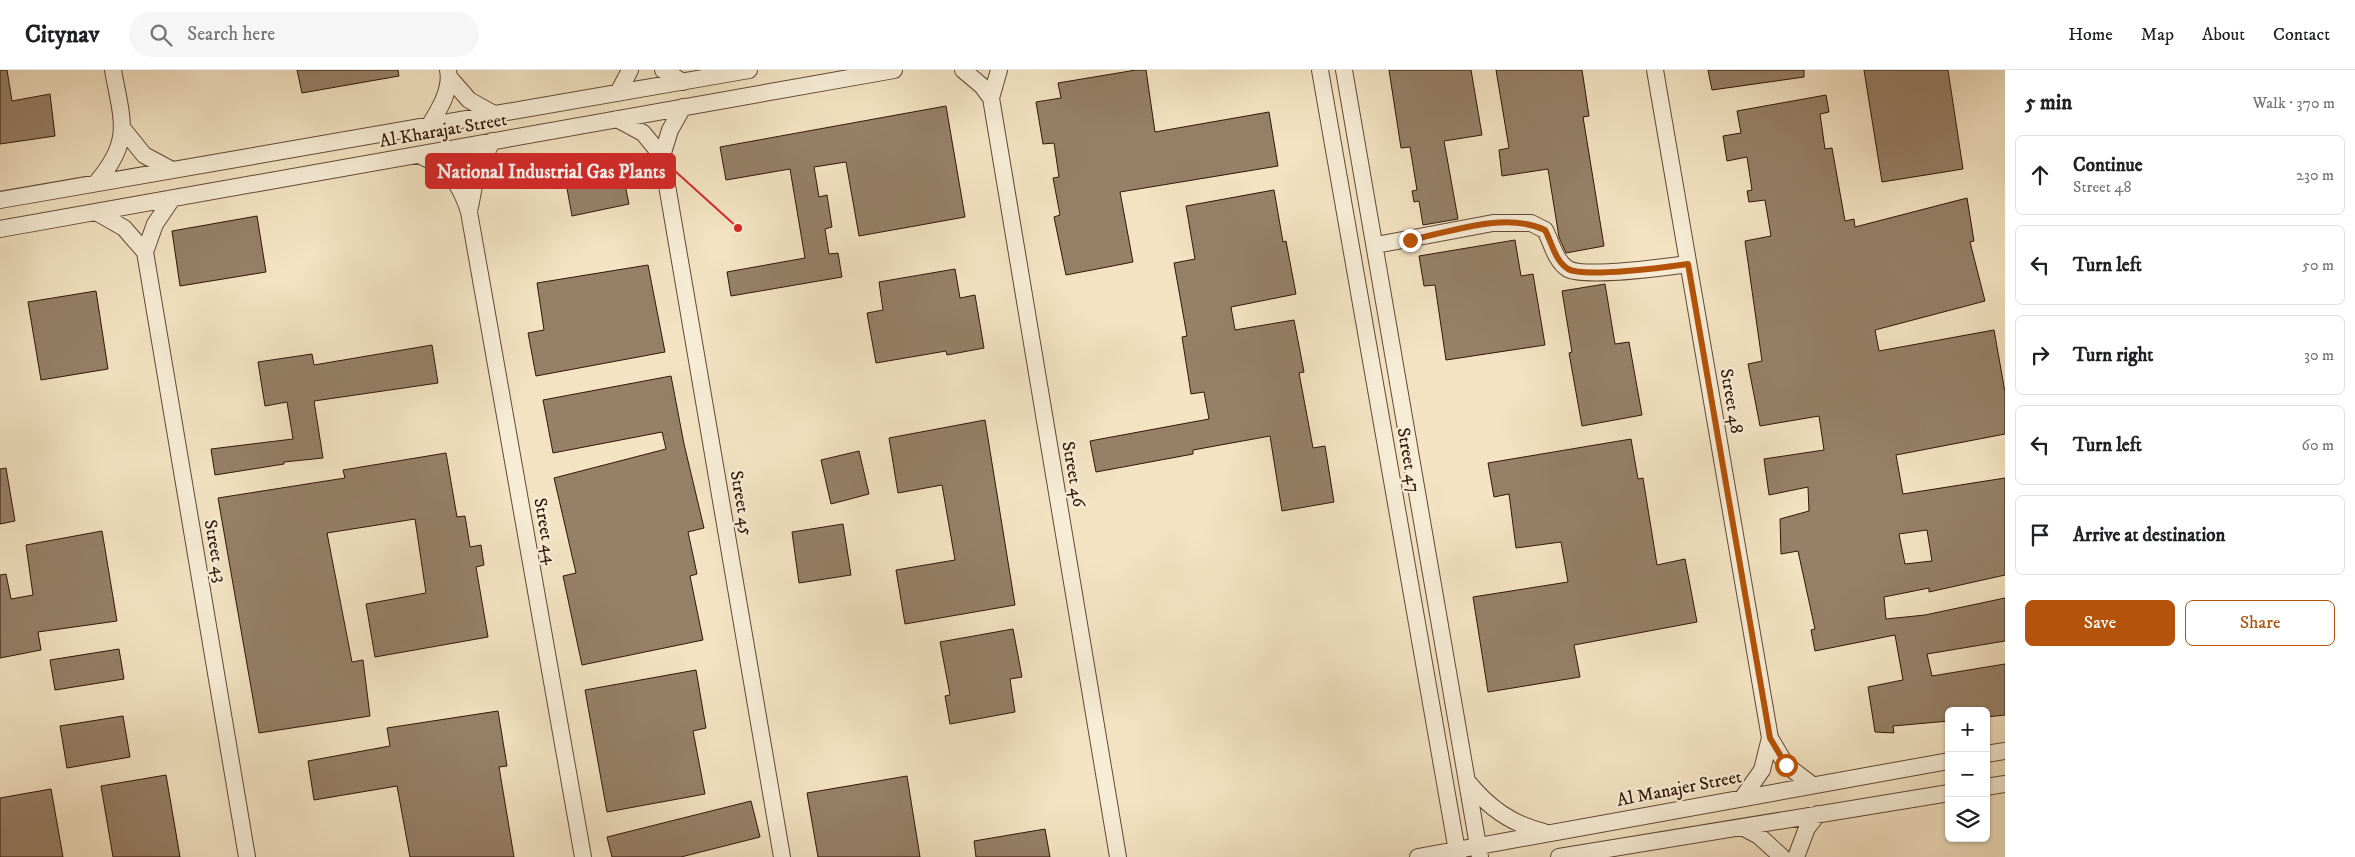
<!DOCTYPE html>
<meta charset="utf-8">
<style>
body{margin:0;font-family:"IM FELL DW Pica",serif;background:#f6f6f6;color:#202124}
.controls{position:absolute;right:15px;bottom:15px;display:grid;overflow:hidden;border-radius:8px;box-shadow:0 1px 4px #0004}
.controls button{width:45px;height:45px;display:grid;place-items:center;padding:0;border:0;border-bottom:1px solid #e0e0e0;background:#fff;color:#202124;font:25px sans-serif}
.stop{position:absolute;width:15px;height:15px;margin:-11px;border:4px solid #b45309;border-radius:50%;background:#fff}
.stop.end{background:#b45309;border-color:#fff;box-shadow:0 1px 5px #0008}
.list{margin:0;padding:0;list-style:none}
h2{display:flex;justify-content:space-between;align-items:center;height:65px;margin:0;padding:0 20px;font-size:21px}
h2 small{font-size:16px;font-weight:400;color:#757577}
.list li{display:grid;grid-template-columns:32px 1fr auto;gap:15px;align-items:center;box-sizing:border-box;height:80px;margin:0 10px 10px;padding:0 10px;border:1px solid #e0e0e0;border-radius:8px}
.list b{display:block;font-size:19px;white-space:nowrap}
.list p{margin:0;font-size:16px;white-space:nowrap;color:#757577}
.list em{font-size:16px;font-style:normal;color:#757577}
.actions{display:flex;gap:10px;padding:15px 20px}
.actions a{flex:1;padding:11px 0;border:1px solid #b45309;border-radius:8px;text-align:center;font-size:18px;color:#b45309}
.actions .main{background:#b45309;color:#fff}
.icon{flex:none;width:28px;height:28px;fill:none;stroke:currentColor;stroke-width:2;stroke-linecap:round;stroke-linejoin:round}
.map{position:relative;flex:none;width:2005px;height:787px;overflow:hidden}
header{display:flex;align-items:center;gap:30px;box-sizing:border-box;height:70px;padding:0 25px;background:#fff;border-bottom:1px solid #e0e0e0}
header strong{font-size:24px}
nav{display:flex;gap:28px;margin-inline-start:auto;font-size:18px}
.search{width:350px;height:45px;background:#f6f6f6;display:flex;align-items:center;gap:12px;box-sizing:border-box;padding:0 18px;border-radius:28px;color:#757577;font-size:19px}
main{display:flex}
aside{flex:1;background:#fff}
.map>svg:first-child{display:block}
</style>
<header>
<strong>Citynav</strong>
<div class="search"><svg class="icon" aria-label="search" viewBox="0 0 24 24"><circle cx="10" cy="10" r="6"/><path d="M15 15l6 6"/></svg>Search here</div>
<nav><a>Home</a><a>Map</a><a>About</a><a>Contact</a></nav>
</header>
<main>
<div class="map">
<svg width="2005" height="787" viewBox="0 0 2005 787">
<rect width="100%" height="100%" fill="#f3e3c2"/>
<filter id="stains"><feTurbulence type="fractalNoise" baseFrequency=".004" numOctaves="4"/><feColorMatrix values="0 0 0 0 .2 0 0 0 0 .09 0 0 0 0 .02 0 0 0 .5 -.17"/></filter>
<radialGradient id="worn" r=".72"><stop offset=".6" stop-color="#630" stop-opacity="0"/><stop offset="1" stop-color="#630" stop-opacity=".3"/></radialGradient>
<path fill="#968068" stroke="#321506" fill-rule="evenodd" d="M0,0H7L12,31L50,24L55,66L0,74Z
M297,0H398L399,6L302,23Z
M1136,0H1146L1155,62L1269,42L1278,96L1120,122L1133,192L1066,205L1054,147L1060,145L1053,108L1059,107L1054,73L1043,74L1036,32L1061,28L1058,13Z
M1389,0H1471L1482,65L1444,71L1458,149L1423,155L1419,131L1414,132L1412,121L1417,120L1410,77L1401,78Z
M1496,0H1582L1589,46L1583,47L1604,176L1566,183L1559,167L1548,99L1502,106L1499,80L1509,78Z
M1708,0H1804V7L1712,20Z
M1864,0H1948L1963,99L1882,112Z
M1826,25L1829,42L1820,44L1825,79L1832,78L1845,151L1854,149L1855,157L1967,128L1974,171L1970,172L1985,231L1875,260L1879,281L1994,260L2005,322V364L1896,385L1903,424L2005,408V505L1929,522V518L1884,527L1886,549L1925,545L2005,528V571L1927,584L1932,606L2005,594V645L1986,647V641H1949V651L1893,656L1894,663L1875,662L1868,617L1903,610L1895,565L1815,581L1811,560L1815,559L1798,481L1781,484L1780,449L1809,441L1808,417L1769,425L1764,389L1824,380L1819,346L1760,356L1748,294L1762,291L1745,171L1771,166L1765,130L1749,132L1747,121L1752,120L1747,87L1727,91L1723,66L1741,63L1737,41ZM1927,460L1932,491L1905,494L1899,464Z
M946,36L965,147L859,166L846,92L814,97L819,127L827,125L832,157L825,159L829,184L838,183L842,207L731,226L727,202L805,188L790,99L726,110L720,77Z
M620,90L629,134L572,146L564,102Z
M1274,120L1283,172L1286,171L1296,224L1231,237L1235,260L1294,250L1304,302L1299,303L1313,378L1325,376L1334,432L1282,441L1270,366L1193,380V384L1096,402L1090,371L1209,349L1204,322L1191,324L1182,267L1187,266L1174,193L1195,189L1186,136Z
M257,146L266,202L180,216L172,161Z
M1515,170L1521,206L1533,204L1545,275L1446,290L1435,215L1424,216L1419,186Z
M648,195L665,282L536,306L528,263L544,260L537,213Z
M955,199L960,228L975,225L984,278L947,285L946,281L876,293L867,243L883,240L879,212Z
M1605,214L1615,274L1629,272L1642,345L1582,356L1569,283L1572,282L1562,221Z
M96,221L108,299L41,310L28,232Z
M432,275L438,313L314,331L323,388L284,392V394L215,405L211,379L293,369L287,332L265,336L258,292L312,284L314,295Z
M671,306L684,374L704,458L688,462L697,504L690,506L703,570L582,595L563,506L576,503L554,408L666,379L662,362L553,383L543,330Z
M985,350L1015,535L905,554L896,500L955,490L942,415L898,423L889,368Z
M1631,369L1638,409L1643,408L1657,495L1685,489L1697,552L1574,575L1580,607L1488,622L1473,527L1568,512L1561,472L1516,478L1509,424L1494,427L1488,393Z
M859,381L869,424L831,434L821,390Z
M446,383L457,447L465,446L470,477L481,475L484,495L476,497L488,567L375,587L366,534L426,523L415,449L327,463L352,592L363,590L370,646L259,663L218,428L345,408L343,400Z
M6,398L15,451L0,454V399Z
M843,454L851,505L799,513L792,462Z
M102,461L117,551L38,562L41,580L0,588V505L6,504L11,529L33,525L26,475Z
M1013,559L1022,607L1010,609L1015,642L950,654L945,626L950,625L940,572Z
M119,579L124,609L55,620L50,590Z
M696,600L706,658L693,661L705,724L607,742L585,620Z
M498,641L507,696L499,697L514,787H410L397,716L314,730L308,691L390,676L387,658Z
M123,646L130,687L67,698L60,656Z
M166,705L180,787H113L101,716Z
M907,706L920,787H818L807,723Z
M51,719L63,787H0V728Z
M751,731L760,767L681,787H612L607,767Z
M1045,759L1050,787H976L974,771Z"/>
<g fill="none" stroke-linecap="round" stroke-linejoin="round">
<defs>
<path id="minor" d="M663,0L683,12
M963,0L982,16L991,28
M999,0L991,28L1118,787
M1320,0L1458,787
M1344,0L1480,787
M1655,0L1770,668L1786,695L1811,714
M449,7L469,30L494,44
M618,23L630,0
M683,37L670,60L662,86L782,787
M617,49L643,63L662,86
M429,56C439,40 452,19 448,0
M124,60L144,85L172,100
M419,85C448,98 460,112 469,142L583,787
M96,113C133,70 122,51 113,0
M172,129L155,154L145,182L247,787
M0,130L749,0
M470,137L476,105L492,71
M96,142L124,158L145,182
M0,159L894,0
M1376,175L1493,153H1531L1545,160C1552,173 1555,191 1568,199C1585,208 1667,197 1688,194
M1986,684L2005,681
M1467,711C1488,737 1511,754 1544,762
M1986,717L2005,714
M1743,727L1762,700L1770,668
M1742,757L1759,766L1782,787
M1418,787L1949,691
M1559,787L1949,723
M1796,787L1807,758L1818,744"/>
</defs>
<use href="#minor" stroke="#624835" stroke-width="18"/>
<use href="#minor" stroke="#f7edd7" stroke-width="16"/>
</g>
<g fill="none" stroke-linecap="round" stroke-linejoin="round">
<path stroke="#b45309" stroke-width="6" d="M1410,170C1451,162 1505,141 1545,160C1552,173 1555,191 1568,199C1585,208 1667,197 1688,194L1770,668L1786,695"/>
</g>
<g text-anchor="middle" stroke-width="4.5" stroke-linejoin="round" paint-order="stroke">
<g font-size="18" fill="#321506" stroke="#f7edd7">
<text transform="translate(443 60) rotate(-10)" y="6">Al Kharajat Street</text>
<text transform="translate(1732 331) rotate(80)" y="6">Street 48</text>
<text transform="translate(1409 390) rotate(80)" y="6">Street 47</text>
<text transform="translate(1074 404) rotate(80)" y="6">Street 46</text>
<text transform="translate(742 433) rotate(80)" y="6">Street 45</text>
<text transform="translate(546 461) rotate(80)" y="6">Street 44</text>
<text transform="translate(216 481) rotate(80)" y="6">Street 43</text>
<text transform="translate(1679 718) rotate(-11)" y="6">Al Manajer Street</text>
</g>
</g>
<path fill="none" stroke="#d62828" stroke-width="2" d="M738 158L675 101"/>
<circle fill="#d62828" stroke="#f7edd7" stroke-width="2" cx="738" cy="158" r="5"/>
<rect fill="#d62828" stroke="#d62828" stroke-width="2" x="426" y="84" width="249" height="34" rx="5"/>
<g font-size="19" text-anchor="middle" font-weight="bold" fill="#fff">
<text x="551" y="108">National Industrial Gas Plants</text>
</g>
<rect width="100%" height="100%" filter="url(#stains)"/>
<rect width="100%" height="100%" fill="url(#worn)"/>
</svg>
<div class="controls">
<button>+</button>
<button>−</button>
<button><svg class="icon" aria-label="layers" viewBox="0 0 24 24"><path d="M12 4l9 5-9 5-9-5zM3 14l9 5 9-5"/></svg></button>
</div>
<div class="stop" style="left:1786px;top:695px"></div>
<div class="stop end" style="left:1410px;top:170px"></div>
</div>
<aside>
<h2>5 min<small>Walk · 370 m</small></h2>
<ul class="list">
<li><svg class="icon" aria-label="ahead" viewBox="0 0 24 24"><path d="M12 20V5M6 11l6-6 6 6"/></svg><div><b>Continue</b><p>Street 48</p></div><em>230 m</em></li>
<li><svg class="icon" aria-label="left" viewBox="0 0 24 24"><path d="M17 20v-9H6M10 6l-5 5 5 5"/></svg><div><b>Turn left</b></div><em>50 m</em></li>
<li><svg class="icon" aria-label="right" viewBox="0 0 24 24"><path d="M7 20v-9h11M14 6l5 5-5 5"/></svg><div><b>Turn right</b></div><em>30 m</em></li>
<li><svg class="icon" aria-label="left" viewBox="0 0 24 24"><path d="M17 20v-9H6M10 6l-5 5 5 5"/></svg><div><b>Turn left</b></div><em>60 m</em></li>
<li><svg class="icon" aria-label="arrive" viewBox="0 0 24 24"><path d="M6 21V4h12l-3 4 3 4H6"/></svg><div><b>Arrive at destination</b></div></li>
</ul>
<div class="actions"><a class="main">Save</a><a>Share</a></div>
</aside>
</main>
